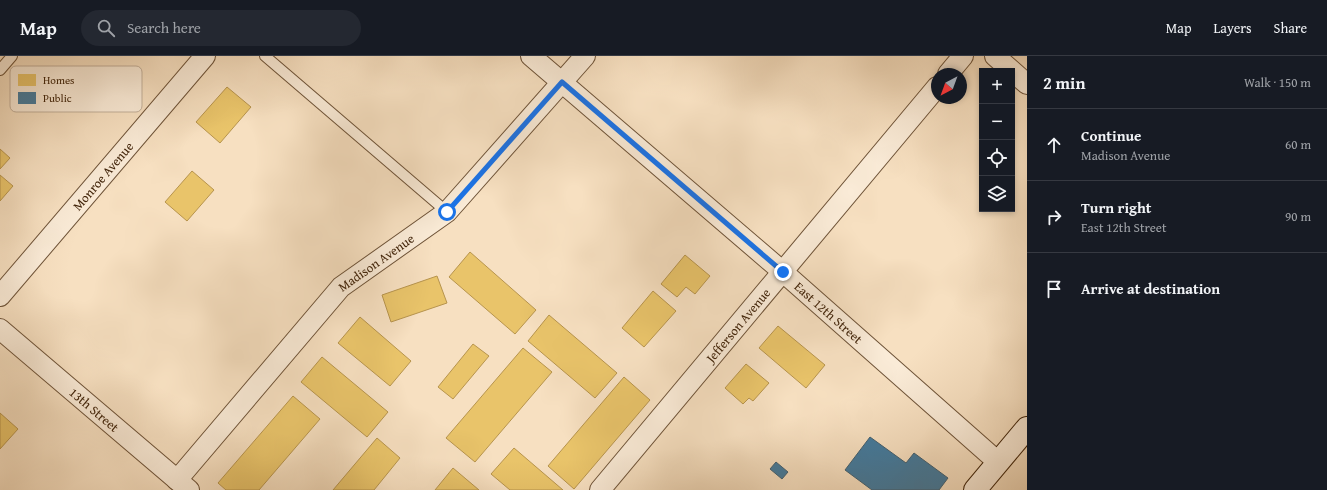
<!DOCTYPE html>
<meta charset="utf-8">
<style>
body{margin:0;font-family:"Gentium Book Plus",serif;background:#242831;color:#f1f3f6}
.controls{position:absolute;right:12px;top:12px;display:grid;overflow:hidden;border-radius:0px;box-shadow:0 2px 6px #0003}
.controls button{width:36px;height:36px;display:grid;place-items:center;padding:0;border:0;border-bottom:1px solid #363941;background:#171b24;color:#f1f3f6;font:20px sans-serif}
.compass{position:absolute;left:931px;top:12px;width:36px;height:36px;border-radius:50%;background:#171b24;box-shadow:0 2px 6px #0003;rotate:221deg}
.stop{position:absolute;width:12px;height:12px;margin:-9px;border:3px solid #1a73e8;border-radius:50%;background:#fff}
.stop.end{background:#1a73e8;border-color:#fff;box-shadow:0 1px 4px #0008}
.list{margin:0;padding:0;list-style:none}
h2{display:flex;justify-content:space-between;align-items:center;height:52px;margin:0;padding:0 16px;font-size:17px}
h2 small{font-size:13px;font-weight:400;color:#9ea1a6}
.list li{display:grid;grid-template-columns:26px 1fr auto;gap:12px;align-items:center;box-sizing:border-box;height:72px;padding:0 16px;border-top:1px solid #363941}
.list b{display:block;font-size:15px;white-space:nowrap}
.list p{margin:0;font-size:13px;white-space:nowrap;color:#9ea1a6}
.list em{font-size:13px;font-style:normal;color:#9ea1a6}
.icon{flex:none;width:22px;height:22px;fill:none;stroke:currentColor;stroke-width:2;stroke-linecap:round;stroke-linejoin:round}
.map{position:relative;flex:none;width:1027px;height:434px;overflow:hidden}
header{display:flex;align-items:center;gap:24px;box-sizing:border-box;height:56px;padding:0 20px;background:#171b24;border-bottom:1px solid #363941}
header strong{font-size:19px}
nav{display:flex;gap:22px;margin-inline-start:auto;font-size:14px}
.search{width:280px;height:36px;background:#242831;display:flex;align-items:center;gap:10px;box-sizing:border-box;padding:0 14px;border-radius:22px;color:#9ea1a6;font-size:15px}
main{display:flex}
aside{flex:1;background:#171b24}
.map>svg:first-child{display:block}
</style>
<header>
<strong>Map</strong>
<div class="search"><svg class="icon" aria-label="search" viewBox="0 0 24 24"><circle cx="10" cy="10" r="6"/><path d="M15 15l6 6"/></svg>Search here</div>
<nav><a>Map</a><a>Layers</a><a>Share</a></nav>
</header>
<main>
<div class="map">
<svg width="1027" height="434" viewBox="0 0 1027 434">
<rect width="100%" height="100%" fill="#f7e0c1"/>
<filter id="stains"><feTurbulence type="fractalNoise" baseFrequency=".005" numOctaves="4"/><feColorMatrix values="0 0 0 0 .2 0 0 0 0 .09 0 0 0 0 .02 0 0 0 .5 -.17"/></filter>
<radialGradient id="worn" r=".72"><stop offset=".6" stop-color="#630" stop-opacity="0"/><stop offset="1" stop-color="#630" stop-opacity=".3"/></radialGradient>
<path fill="#e9c46a" stroke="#b7944d" d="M227,31L251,51L220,87L196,66Z
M0,93L10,102L0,113Z
M192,115L214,134L187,165L165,146Z
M0,119L13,130L0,145Z
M470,196L536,254L515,278L449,221Z
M685,199L710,220L695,238L686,231L677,241L661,228Z
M437,220L447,247L391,266L382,239Z
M653,235L676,255L644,291L622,272Z
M549,259L617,317L595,342L528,285Z
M360,261L411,305L390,330L338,287Z
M778,270L825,309L806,332L759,292Z
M473,288L489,300L453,343L438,331Z
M523,292L552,316L475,406L446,382Z
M322,301L388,356L367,381L301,326Z
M746,308L769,327L753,345L749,342L743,348L725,332Z
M624,321L650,344L574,433L548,410Z
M293,340L320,363L259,434H226L218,427Z
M0,357L18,373L0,393Z
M377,382L400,402L374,434H333Z
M514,392L563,434H510L491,418Z
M453,412L479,434H435Z"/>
<path fill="#457b9d" stroke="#446171" d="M870,381L906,407L914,397L948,422L939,434H872L845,414Z
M776,406L788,416L782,423L770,413Z"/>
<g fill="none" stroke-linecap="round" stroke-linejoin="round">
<defs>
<path id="service" d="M265,0L447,156
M0,14L12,0"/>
<g id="minor">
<path id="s1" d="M531,0L783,216L998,406"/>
<path d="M995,0L1027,28"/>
<path d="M948,18L963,0"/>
<path id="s2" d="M0,240L205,0"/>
<path id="s3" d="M0,273L189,434"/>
<path id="s4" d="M177,424L341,231L447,156L585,0"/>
<path id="s5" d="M600,434L937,31"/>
</g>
<path id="secondary" d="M975,434L1027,372"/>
</defs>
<use href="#service" stroke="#6e5338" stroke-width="12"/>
<use href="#minor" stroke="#6e5338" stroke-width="22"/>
<use href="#secondary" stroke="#41240a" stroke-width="24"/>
<use href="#service" stroke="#faebd7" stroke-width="10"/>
<use href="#minor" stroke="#faebd7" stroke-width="20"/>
<use href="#secondary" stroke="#faebd7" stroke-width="22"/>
</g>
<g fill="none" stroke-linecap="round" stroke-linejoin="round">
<path stroke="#1a73e8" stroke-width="5" d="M447,156L562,26L783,216"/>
</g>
<g text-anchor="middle" stroke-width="4" stroke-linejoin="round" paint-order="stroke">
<g font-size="13" fill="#41240a" stroke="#faebd7">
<text dy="5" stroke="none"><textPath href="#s2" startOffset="158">Monroe Avenue</textPath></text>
<text dy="5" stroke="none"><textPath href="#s4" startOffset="296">Madison Avenue</textPath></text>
<text dy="5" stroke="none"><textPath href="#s1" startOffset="393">East 12th Street</textPath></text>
<text dy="5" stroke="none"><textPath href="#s5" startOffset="215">Jefferson Avenue</textPath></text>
<text dy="5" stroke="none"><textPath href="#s3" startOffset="124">13th Street</textPath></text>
</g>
</g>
<rect x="10" y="10" width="132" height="46" rx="6" fill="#faebd7" stroke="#c2af9a" stroke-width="1"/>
<rect x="18" y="18" width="18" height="12" fill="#e9c46a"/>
<rect x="18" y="36" width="18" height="12" fill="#457b9d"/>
<g font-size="11" fill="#41240a">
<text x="43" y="28">Homes</text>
<text x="43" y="46">Public</text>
</g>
<rect width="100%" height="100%" filter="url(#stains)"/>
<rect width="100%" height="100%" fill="url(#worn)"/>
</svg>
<div class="controls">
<button>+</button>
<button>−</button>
<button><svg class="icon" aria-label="locate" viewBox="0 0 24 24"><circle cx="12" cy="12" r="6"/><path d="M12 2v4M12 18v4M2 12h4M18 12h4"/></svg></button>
<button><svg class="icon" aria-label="layers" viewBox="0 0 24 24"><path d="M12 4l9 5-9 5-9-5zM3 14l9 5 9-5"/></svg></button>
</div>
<svg class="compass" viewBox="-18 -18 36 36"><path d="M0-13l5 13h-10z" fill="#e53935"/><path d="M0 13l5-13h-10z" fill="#9ea1a6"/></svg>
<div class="stop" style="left:447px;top:156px"></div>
<div class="stop end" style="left:783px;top:216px"></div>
</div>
<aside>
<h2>2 min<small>Walk · 150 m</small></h2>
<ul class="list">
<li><svg class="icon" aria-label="ahead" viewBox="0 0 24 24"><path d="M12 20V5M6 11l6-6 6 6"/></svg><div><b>Continue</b><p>Madison Avenue</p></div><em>60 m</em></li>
<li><svg class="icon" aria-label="right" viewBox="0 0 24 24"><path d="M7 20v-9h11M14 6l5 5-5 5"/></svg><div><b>Turn right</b><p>East 12th Street</p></div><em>90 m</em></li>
<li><svg class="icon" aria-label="arrive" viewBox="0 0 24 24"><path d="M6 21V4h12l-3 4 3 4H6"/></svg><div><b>Arrive at destination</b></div></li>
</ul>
</aside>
</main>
